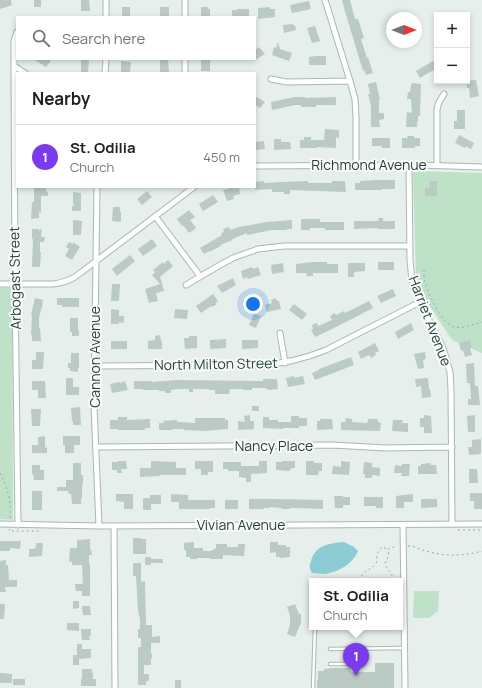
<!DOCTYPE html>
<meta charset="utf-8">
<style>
body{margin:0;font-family:Manrope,sans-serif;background:#f6f6f6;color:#202124}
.controls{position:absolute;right:12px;top:12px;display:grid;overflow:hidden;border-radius:0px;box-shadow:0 2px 6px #0003}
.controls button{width:36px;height:36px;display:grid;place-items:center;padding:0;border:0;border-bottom:1px solid #e0e0e0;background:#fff;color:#202124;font:20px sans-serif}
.compass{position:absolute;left:386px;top:12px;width:36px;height:36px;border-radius:50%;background:#fff;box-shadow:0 2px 6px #0003;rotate:90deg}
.you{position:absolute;left:253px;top:304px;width:14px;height:14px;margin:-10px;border:3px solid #fff;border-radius:50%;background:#1a73e8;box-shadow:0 0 0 6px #1a73e833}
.badge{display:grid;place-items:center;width:26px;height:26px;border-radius:50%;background:#7c3aed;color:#fff;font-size:13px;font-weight:700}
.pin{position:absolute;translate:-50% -33px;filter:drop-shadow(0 1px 2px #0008)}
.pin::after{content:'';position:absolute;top:21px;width:14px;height:12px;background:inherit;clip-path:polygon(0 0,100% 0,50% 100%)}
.popup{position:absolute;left:309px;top:578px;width:94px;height:52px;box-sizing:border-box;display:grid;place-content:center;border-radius:0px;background:#fff;filter:drop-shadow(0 1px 3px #0005);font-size:13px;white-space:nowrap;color:#757577}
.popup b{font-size:15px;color:#202124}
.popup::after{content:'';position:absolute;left:50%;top:100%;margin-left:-8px;border:8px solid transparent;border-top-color:#fff}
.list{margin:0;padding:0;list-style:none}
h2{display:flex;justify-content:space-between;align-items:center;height:52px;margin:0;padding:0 16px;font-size:17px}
h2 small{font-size:13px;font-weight:400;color:#757577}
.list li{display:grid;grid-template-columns:26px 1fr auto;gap:12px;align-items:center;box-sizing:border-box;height:64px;padding:0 16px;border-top:1px solid #e0e0e0}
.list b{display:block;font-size:15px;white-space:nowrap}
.list p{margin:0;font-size:13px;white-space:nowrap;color:#757577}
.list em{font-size:13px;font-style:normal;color:#757577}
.icon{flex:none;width:22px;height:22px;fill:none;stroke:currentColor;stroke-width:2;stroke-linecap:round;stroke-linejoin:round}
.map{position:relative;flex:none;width:482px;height:688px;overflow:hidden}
.search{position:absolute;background:#fff;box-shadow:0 2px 6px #0003;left:16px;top:16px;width:240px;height:44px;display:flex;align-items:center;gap:10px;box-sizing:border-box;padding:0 14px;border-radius:0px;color:#757577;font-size:15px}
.panel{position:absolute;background:#fff;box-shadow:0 2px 6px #0003;left:16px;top:72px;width:240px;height:116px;border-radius:0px}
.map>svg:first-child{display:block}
</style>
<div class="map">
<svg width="482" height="688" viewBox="0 0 482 688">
<rect width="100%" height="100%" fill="#e6efeb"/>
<path fill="#bee1c7" d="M413,171L482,173V353L452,340L427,302L416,276Z
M0,288H12L13,520L0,519Z
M414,591H439L438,611L429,618H413Z"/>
<path fill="#8dccd5" d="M344,542L354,547L358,551C353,564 338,572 325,574C321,574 316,573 312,573C309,567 309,567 311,561C315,545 330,543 344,542Z"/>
<path fill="#bbcac4" d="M0,0H11L12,5L0,9Z
M34,0H41V7H34Z
M81,0H89L90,11H81Z
M342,0H350L355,19H358L364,38L361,39L367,58L368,57L373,73L366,75L364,70L363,71L344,8Z
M309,1L311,9L292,13L290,5Z
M122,7H130V17H122Z
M160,7H169V17H160Z
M201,7H208V9H210V17H201Z
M270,7V9H275V17L258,19V8Z
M237,9H249V17H232V10H237Z
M293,24V26L295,25L296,30L284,33L283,25Z
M315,26L320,41L312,43L307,28Z
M278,42L280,49L292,53L289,61L272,55L274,47L276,48Z
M259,47L265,54L255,60V50Z
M316,56H326V65H309V57Z
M33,59H52L46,67Z
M81,59H89L88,73H81Z
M160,59H168L169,73H160Z
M201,59H210V71H201Z
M121,61L131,62L130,73H121Z
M433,61L437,68L420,78L416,71Z
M476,80L479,96L470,98L469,88H467L466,81Z
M376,82L380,100H379V113H384V119L379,120L380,127H371V106L368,94H370L368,84Z
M413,83L421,84L420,116H418V122H417V127H406L407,112L412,113L411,99H407L408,92H410L411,84Z
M255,96L265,102L260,108L255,105Z
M295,97H305V98L336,97V105H316V107H301V105H295L272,110L271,102Z
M457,110H465V129H454V121H457Z
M325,129L339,130V138L336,137V148L317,147V148H300V140H304V137H311V140H324Z
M459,135L474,143L471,149L466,146L465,148L455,143Z
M407,136H414V138H420V146H415V148H402V138H408Z
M372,138H390V148H382V146H372Z
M274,139H281V142H290L291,149L274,150Z
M264,141L265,149L255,150V142Z
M377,180H395V189H382V190H355V183H360V181Z
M264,181V183L282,182L308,181V183H332V181H345L346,192L290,190V194H284V192H272V189L255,190V182Z
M430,181H437V196H425V188H429Z
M34,187H46V191L48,193V196H41V213L39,212V218L31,219L32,202H34Z
M234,187H239L240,194L233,196L234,199L227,201L223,190Z
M147,191L152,197L142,205L137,199Z
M73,192L81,193V211H72V206H75L73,204Z
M213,195L218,202L203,211L199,204Z
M113,207H120V212H121V222L112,221Z
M189,210L195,217L190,220L196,228L189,233L183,225L182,226L177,219Z
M379,218H383V221H395V229H378V228L354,229V221H378Z
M301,219H320V222H344V230H325V228H310V230H301Z
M73,220L82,221L81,235H73Z
M292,220V229H287V230H272L247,235V233L232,239L233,240L220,245L221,246L209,252V251L204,254L200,248L222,235L221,233L224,232L223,229L229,227L230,230L239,227L267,222Z
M42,228L41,237H45L44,242H40V252H41L40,267H32L33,239H32V229H39V231Z
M152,239L157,246L143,256L138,249Z
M69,242L73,244V242L80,247L72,260L65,256L69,249L66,247Z
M130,255L135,261L117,276L112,269Z
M168,260L173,266L160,277L164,291L156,293L158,301L149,303L145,289L160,284L152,275L155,272L153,270L163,262L164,264Z
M313,262H327V264H338V273H313V276H307L306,273H296V264Z
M378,262H394V270H378Z
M283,263L284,272L272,274L271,265Z
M348,263H365V271L354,272V277H348Z
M252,267L253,269L258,267L261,275L248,279L247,277L243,279L241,271Z
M233,278L236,285L222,293L217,286Z
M112,284H120L119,301H111Z
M393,289L396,296L381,303L377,296Z
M213,294L218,301L215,303L217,304L212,307L211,306L201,313L196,306Z
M35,298L43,300L42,303H43L39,317V327L40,328L41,341H32V335H31L32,315H31Z
M57,298H79V307H62V305H57Z
M276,298L277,301H279L281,309L267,312L265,305L272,303L271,300Z
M369,301L373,308L334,328L315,337L311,330L313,329L312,325L317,323L318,326L332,320L330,316L335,313L336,315L344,311L345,313Z
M294,304L307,314L302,320L289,310Z
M111,309L119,310V316H124V323L119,322V324H111Z
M175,309L188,310L187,319L174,318Z
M254,313L261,316L256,328L249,325Z
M70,318H78V330H79V336H72V332H70Z
M411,323L414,330L398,339L395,332Z
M160,335L161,341H162V349H148V341L155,340V336Z
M189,336H197V348L185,349L184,338H189Z
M226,339V348L210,349V340Z
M242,340H258V348L242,349Z
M470,340L472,348H470L472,355L465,357L463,350L461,351L459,343Z
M111,341H127V349H111Z
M375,343L379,351L375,353L376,355L371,358L369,355L361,359L358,352Z
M36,352H44L43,369H32V360H36Z
M425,352L426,359L423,360L424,368L418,369L414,354Z
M71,353H79V368H78V372L70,371V368H68V363H71Z
M351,357L354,365L315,380L312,373L319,370V369Z
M474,363L475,386H478L480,405H468V399H471L470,383H467L466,364Z
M294,376V378L303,376L305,384L288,387L286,378Z
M66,378H73V387H79V395H66Z
M428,378L429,389H430L431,397L422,398L421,386L416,387L415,379Z
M263,379H277L278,389L269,390L268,389H266V388H252V390H243V389H230L229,394H215V390H209V389H193V392H189V389H177L171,390V393H165V391H159V390H143V389H134V381H152V382L177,380L263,381Z
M32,381H45L46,398H38V390H32Z
M125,381L128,390L112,393L110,384L120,382V383Z
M252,406H259V411H252Z
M80,407L81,425H73V421H72L71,408Z
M31,409H41L40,426H32Z
M250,415V421H254V429L238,430V421L245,422L244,416Z
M424,415L431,416L432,433H424V427H420V418H424Z
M475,415V432H468L467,416Z
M291,416H299V418H307V426H299V428H283V429L263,428V417H269V420H278V422H291Z
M118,417H127V420L150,419V428H145V430H118V429H110V420H118Z
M195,418H225V420H228V429L204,431L184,430V429H172V430H159V423H164L163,421L177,420V422L195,423Z
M346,418L352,419V422L367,423V421L368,422V419H377L378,420V422L381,423L380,431L341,430V422H345Z
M320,419H332L333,429L317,430V421H320Z
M393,420H403L402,423H408V432L392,431Z
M45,436V448L47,447V453H32V445H38V437Z
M63,436H80V445H74V453H65V445H63Z
M481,439V454L469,455L468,447H472V440Z
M118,461H126L127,469H121L122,473H117V470H112V462H118Z
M151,461L176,462V468H186V475H160V476L140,477V468H151Z
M195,461H213V472H208V475H201V469H195Z
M259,461H267V473L251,474V482H246V478L239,477V471H228V469H223V462H241V466H259Z
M282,461H295V468H292L289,471L276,470V462H282Z
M306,461H314V463H322V471H319L318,475H306Z
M341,461L350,462L349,475L332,474L333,466L341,467Z
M364,462L372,463V467L380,468V476L372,475V478H365V474H363Z
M73,463H81V475H83V485H82V498H81V504H72L71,494H69L68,491H57V487H66V480H73Z
M430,463L431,465H436L437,474H418V466H421V464Z
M402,464H410L409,476H401L402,473H394L395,465L402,466Z
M32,465H40V470H44V480H34L33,474H32Z
M469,469H477L478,483H469Z
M32,491H42V510H32Z
M470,493H482V509H474V501H470Z
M116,494H133V509H124V502L116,501Z
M171,494L188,495V500H215V508H210V509H179V502H171Z
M413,494V502H404V508H396V496Z
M150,495H161V504H151V510H143V498H150Z
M334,496H343V497H350V505H343V508H335Z
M364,497H383V508H376V506H364Z
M249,499H276L323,500V509L296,508H290V509H282V508L270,507V508H264V509H249Z
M421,499H437V507L421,508Z
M225,500H238V509H225Z
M133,538H141V539H146V554H133Z
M90,539V549H91L92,555H89V564H90V596H82V591H76L75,584H83L82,565H72V561L69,562L70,548H77V540Z
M0,541H21L20,549L10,548V551H0Z
M194,542V548H203V551H211L216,548V544H227V547H238V544H245L244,556L223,555V559H210V558H197V559H190V557H186V550H184V543Z
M270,542H278V545H286V547H290V557L280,558V557H276V552L270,553Z
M36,543H43L42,556L29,557V549H34V548H36Z
M145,557H151V559H163V563H151V565H145Z
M6,560V565H8L9,580H17V587H5L6,592H0V561Z
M133,563H141V582L145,581L146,625H152V637L160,636V643H151V653L152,654V658H151V665H144V674H149V681H146V685H138V647H141V638H138V629H140V620L138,611L136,576H133Z
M73,601H79V608L73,609Z
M0,604H5L4,619H0Z
M295,604L299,614H301V625H300L295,637L287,634L290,625V616L287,607Z
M82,606H90L91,615H83Z
M67,623H79V631L67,630Z
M81,629H91V636H89L90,640H82Z
M77,644H82V649H91V658L79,659V665H73V655H77Z
M375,663H394V688H317V680H318V671H324V669L332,668H351V672H375Z
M82,669H92V673H93V679H96V686H81V679H82Z
M0,673L12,674V683H0Z
M13,679H25V685H13Z
M175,680H181V688H175Z"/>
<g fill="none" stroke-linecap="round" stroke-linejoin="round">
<defs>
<path id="lane" d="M330,649L404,648
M330,664H356
M313,688L315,627"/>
<path id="street" d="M106,0V17
M185,0V17
M325,0L350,81L355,99L356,118V165
M17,32L14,41V66L15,284L18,525
M185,59V73
M14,66L25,73
M105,73L106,59
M271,79L287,82L350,81
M409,165L410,260L412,282L420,302L443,348L450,372L451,390L452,524
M437,165V109L439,102L444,94
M255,166L417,165L482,167
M97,187L94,406L99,526
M155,216L200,276
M0,284H53C62,283 68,281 75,277L194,187
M186,285L220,265L233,258L258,249L284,246H410
M280,333L285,363
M95,366L259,365C283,364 304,359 326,350L420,302
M96,447L332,445L386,448L452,447
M0,524L99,526L482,524
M403,525L405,688
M114,526L115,688"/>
</defs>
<use href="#lane" stroke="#a8b8b2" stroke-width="4.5"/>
<use href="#street" stroke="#a8b8b2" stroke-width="7"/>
<path stroke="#85b4a4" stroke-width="1" stroke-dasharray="2 3" stroke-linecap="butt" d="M424,270C424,273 424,277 424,279C427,292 441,323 454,327C463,329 473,324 482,322
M0,473C8,489 11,499 10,518
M10,529L9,531H41
M458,530H482
M408,546H412C436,556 457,558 482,551
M360,581C362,569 369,572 375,565C378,562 376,559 377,556C377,552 380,550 382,547L388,549
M394,581C392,572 387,571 385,563L389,555L388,549L397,546"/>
<use href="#lane" stroke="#fff" stroke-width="2.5"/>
<use href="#street" stroke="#fff" stroke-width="5"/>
</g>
<g text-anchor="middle" stroke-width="4" stroke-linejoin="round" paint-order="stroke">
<g font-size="14" fill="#234339" stroke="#f7fbf9">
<text x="369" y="170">Richmond Avenue</text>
<text transform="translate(15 278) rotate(-91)" y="5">Arbogast Street</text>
<text transform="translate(430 321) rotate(69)" y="5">Harriet Avenue</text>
<text transform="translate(95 357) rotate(-90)" y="5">Cannon Avenue</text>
<text transform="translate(216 364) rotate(-1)" y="5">North Milton Street</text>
<text x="274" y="451">Nancy Place</text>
<text x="241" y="530">Vivian Avenue</text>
</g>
</g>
</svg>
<div class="controls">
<button>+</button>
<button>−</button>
</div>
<svg class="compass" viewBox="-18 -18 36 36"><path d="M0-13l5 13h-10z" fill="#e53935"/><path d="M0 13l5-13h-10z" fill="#757577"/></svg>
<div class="you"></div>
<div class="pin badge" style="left:356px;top:676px">1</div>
<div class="popup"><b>St. Odilia</b>Church</div>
<div class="search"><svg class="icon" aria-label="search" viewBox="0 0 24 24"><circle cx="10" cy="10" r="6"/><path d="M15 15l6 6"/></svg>Search here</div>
<section class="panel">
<h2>Nearby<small></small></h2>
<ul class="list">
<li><span class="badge">1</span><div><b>St. Odilia</b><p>Church</p></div><em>450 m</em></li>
</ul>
</section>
</div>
